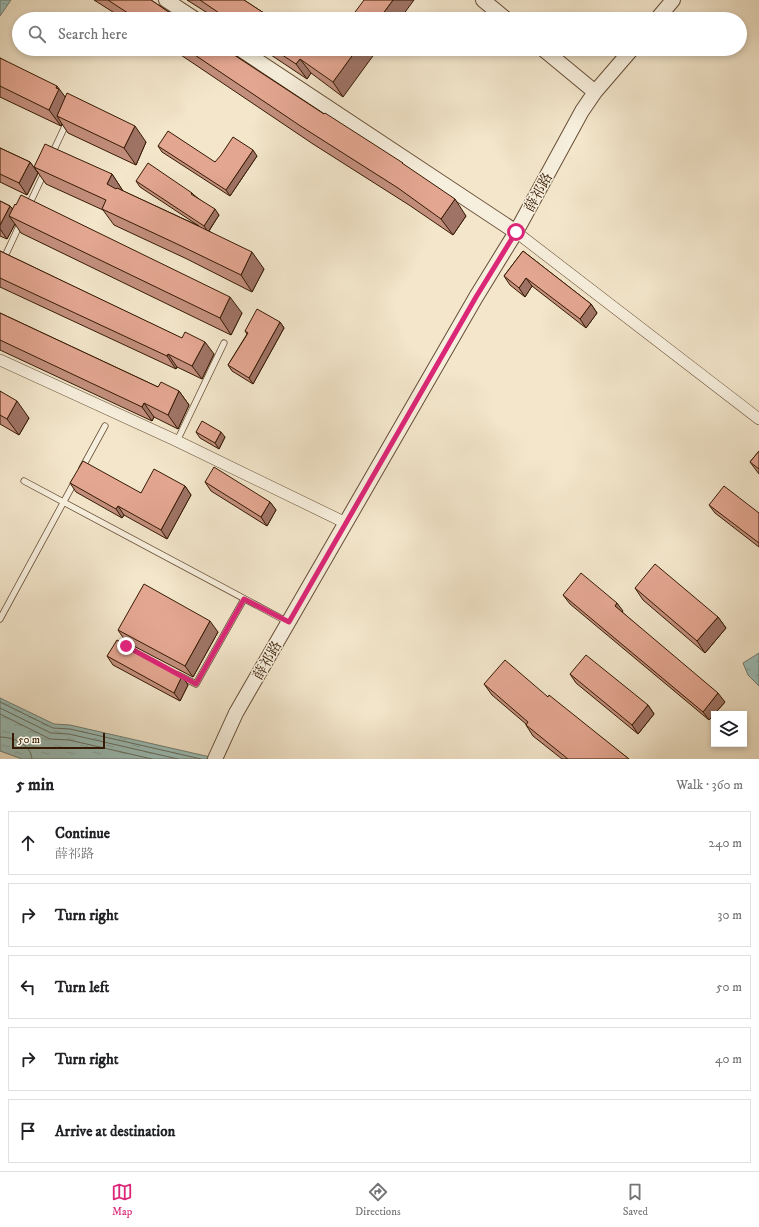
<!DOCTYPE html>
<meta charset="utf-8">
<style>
body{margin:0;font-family:"IM FELL DW Pica","Noto Serif SC",serif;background:#f6f6f6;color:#202124}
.controls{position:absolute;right:12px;bottom:12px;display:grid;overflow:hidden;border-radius:0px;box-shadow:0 2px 6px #0003}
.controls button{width:36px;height:36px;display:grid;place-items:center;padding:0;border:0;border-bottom:1px solid #e0e0e0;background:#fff;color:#202124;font:20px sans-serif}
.scale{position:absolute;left:12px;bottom:10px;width:93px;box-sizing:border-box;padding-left:4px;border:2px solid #361a03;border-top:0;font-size:11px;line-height:14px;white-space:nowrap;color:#361a03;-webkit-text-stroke:3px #f7efdd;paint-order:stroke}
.stop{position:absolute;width:12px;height:12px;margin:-9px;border:3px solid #db2777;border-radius:50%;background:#fff}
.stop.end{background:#db2777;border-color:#fff;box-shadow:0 1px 4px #0008}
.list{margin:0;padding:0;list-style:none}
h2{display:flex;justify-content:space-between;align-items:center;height:52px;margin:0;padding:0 16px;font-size:17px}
h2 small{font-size:13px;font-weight:400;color:#757577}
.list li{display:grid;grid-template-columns:26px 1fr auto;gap:12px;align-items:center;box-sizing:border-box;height:64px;margin:0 8px 8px;padding:0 8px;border:1px solid #e0e0e0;border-radius:0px}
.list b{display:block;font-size:15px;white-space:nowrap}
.list p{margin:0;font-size:13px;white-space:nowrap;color:#757577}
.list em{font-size:13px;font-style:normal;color:#757577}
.icon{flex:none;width:22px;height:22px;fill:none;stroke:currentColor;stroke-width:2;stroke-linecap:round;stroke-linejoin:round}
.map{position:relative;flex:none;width:759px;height:759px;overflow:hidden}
.search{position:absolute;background:#fff;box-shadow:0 2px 6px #0003;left:12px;right:12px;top:12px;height:44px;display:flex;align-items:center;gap:10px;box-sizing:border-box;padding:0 14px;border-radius:22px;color:#757577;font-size:15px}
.sheet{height:412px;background:#fff}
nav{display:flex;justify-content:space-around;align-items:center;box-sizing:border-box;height:56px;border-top:1px solid #e0e0e0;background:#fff;font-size:11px;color:#757577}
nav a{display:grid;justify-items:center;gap:2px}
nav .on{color:#db2777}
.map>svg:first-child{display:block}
</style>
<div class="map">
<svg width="759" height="759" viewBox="0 0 759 759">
<defs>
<pattern id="water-ripples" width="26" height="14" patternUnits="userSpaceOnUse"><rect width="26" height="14" fill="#9bbfb9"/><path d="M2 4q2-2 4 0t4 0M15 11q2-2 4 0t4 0" fill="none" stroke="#86a49d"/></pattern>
</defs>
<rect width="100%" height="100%" fill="#f3e6cb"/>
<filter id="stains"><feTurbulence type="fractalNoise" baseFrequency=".005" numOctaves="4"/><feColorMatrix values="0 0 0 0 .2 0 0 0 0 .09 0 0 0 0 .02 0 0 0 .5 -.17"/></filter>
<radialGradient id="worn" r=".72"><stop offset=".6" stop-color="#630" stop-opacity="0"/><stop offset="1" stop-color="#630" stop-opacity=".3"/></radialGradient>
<path fill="url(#water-ripples)" stroke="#737d70" d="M0,0H11L0,16Z
M759,653V686L748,675L743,663Z
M0,698L54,724L70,725L219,759H22L0,751Z"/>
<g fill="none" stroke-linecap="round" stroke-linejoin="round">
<path stroke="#686c5e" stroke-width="1" d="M0,702L53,728L70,729L201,759
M0,708L51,733L69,734L178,759
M0,714L50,739L69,740L152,759
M0,737C13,737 31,744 32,759"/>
<defs>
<path id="service" d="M52,154L67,122
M29,205L45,171
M0,267L20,224
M177,441L224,343
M82,468L105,426
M24,481L288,622
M0,619L75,481
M178,675L196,684L244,599"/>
<path id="minor" d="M516,232L759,419
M0,360L177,441L346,523"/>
<path id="tertiary" d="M166,0L195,19
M483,0L506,19
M657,19L673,0
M240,49L516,232
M543,49L595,92
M215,759L236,713L476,297L516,232L582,111L595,92L632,49"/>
</defs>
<use href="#service" stroke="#654d35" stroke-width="7"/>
<use href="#minor" stroke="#654d35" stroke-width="12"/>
<use href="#tertiary" stroke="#654d35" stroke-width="16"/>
<use href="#service" stroke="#f7efdd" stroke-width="5.5"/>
<use href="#minor" stroke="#f7efdd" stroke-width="11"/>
<use href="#tertiary" stroke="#f7efdd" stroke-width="14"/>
</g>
<path fill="#c38f7d" stroke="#361a03" d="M94,0H151L179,19H124Z
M187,0H244L273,19H217Z
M172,49H225L324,114L404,165L466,216L453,235L409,205L313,144Z
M262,49H318L343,97L311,73L307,79Z
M0,58L65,97L146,142L136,165L68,133L62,124L61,126L0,97Z
M158,146L215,162L257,156L230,196L162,152Z
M0,148L30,162L38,173L27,195L0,182Z
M34,167L112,174L123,191L199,226L140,187L136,181L192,193L194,195L219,215L209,231L264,269L252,292L187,259L114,225L103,210L46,184Z
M0,201L10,206L13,209L242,313L231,335L21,233L15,224L7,239L0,236Z
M0,251L214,354L202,379L177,367L176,369L0,287Z
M523,251L591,304L597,313L586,328L532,286L525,297L510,285L504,276Z
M0,313L158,387L179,391L189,405L178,429L154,417L152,421L0,350Z
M280,322L284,328L253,384L232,371L228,365L247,334L245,331Z
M0,391L29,418L19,435L0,424Z
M196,432L225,437L219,449L200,438Z
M759,451V474L750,462Z
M205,482L270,502L276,510L267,526L211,491Z
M70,483L141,493L185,486L191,495L167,539L124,515L122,518L76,492Z
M709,505L759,513V547L715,513Z
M635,588L718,617L726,628L705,653L643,600Z
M563,595L623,611L622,612L725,702L709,720L570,604Z
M118,630L218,632L193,677L126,642Z
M107,656L182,676L188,685L180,701L113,665Z
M570,674L648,705L654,714L638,734L576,683Z
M484,684L548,697L629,759H562L533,736L526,725V724L492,695Z"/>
<path fill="#9f7466" stroke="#361a03" d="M393,0H414L400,19H379Z
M357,49H378L343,97L333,82Z
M300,59L311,73L307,79L296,64Z
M57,86L69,102L57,116L62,124L61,126L49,110Z
M135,126L146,142L136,165L124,148Z
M253,150L257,156L230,196L226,190Z
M30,162L38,173L27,195L19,183Z
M112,174L123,191L119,201L107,184Z
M455,199L466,216L453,235L441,219Z
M10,206L19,217L9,216L15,224L7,239L0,229V225Z
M215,209L219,215L208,232L204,226Z
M252,252L264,269L252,292L241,275Z
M526,278L532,286L525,297L519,288Z
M230,297L242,313L231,335L220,318Z
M591,304L597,313L586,328L580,319Z
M280,322L284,328L253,384L249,378Z
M205,342L214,354L202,379L192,366Z
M168,354L177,367L176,369L167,356Z
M179,391L189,405L178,429L168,415Z
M17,401L29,418L19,435L7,419Z
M144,403L154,417L152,421L142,407Z
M221,432L225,437L219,449L215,443Z
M185,486L191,495L167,539L161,530Z
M270,502L276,510L267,526L261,517Z
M118,506L124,515L122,518L116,509Z
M617,603L623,611L621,614L615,606Z
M718,617L726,628L705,653L697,641Z
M210,621L218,632L193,677L185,666Z
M182,676L188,685L180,701L174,693Z
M718,693L725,702L709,720L703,712Z
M648,705L654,714L638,734L632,725Z"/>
<path fill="#e3a691" stroke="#361a03" d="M108,0H151L179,19H137Z
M200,0H244L273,19H228Z
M364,0H393L379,19H350Z
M186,49H225L324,114L325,113L403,163H402L455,199L441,219L398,188L302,127Z
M273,49H318L324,53L328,49H357L333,82L300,59L296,64Z
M0,58L57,86L56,88L59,89L49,110L0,86Z
M67,93L135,126L124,148L57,116Z
M168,131L215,162L221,155L233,137L253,150L226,190L158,146Z
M45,144L112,174L107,184L116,189L117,188L192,223L252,252L241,275L175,243L102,209L106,200L34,167Z
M0,148L30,162L19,183L0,174Z
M148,163L192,193L191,194L215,209L204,226L136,181Z
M21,195L230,297L220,318L9,216L15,204L16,205Z
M0,201L10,206L0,225Z
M0,251L182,338L185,332L205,342L192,366L168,354L167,356L0,278Z
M523,251L591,304L580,319L526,278L519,288L504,276Z
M257,309L280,322L249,378L228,365L248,333L245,331Z
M0,313L158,387L161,382L179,391L168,415L144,403L142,407L0,340Z
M0,391L17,401L7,419L0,415Z
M202,421L221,432L215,443L196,432Z
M759,451V469L750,462Z
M83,461L141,493L154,469L185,486L161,530L118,506L116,509L70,483Z
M214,467L270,502L261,517L205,482Z
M724,486L759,513V543L709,505Z
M655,564L718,617L697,641L635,588Z
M581,573L617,603L615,606L718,693L703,712L563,595Z
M144,584L210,621L185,666L118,630Z
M117,640L182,676L174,693L107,656Z
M586,655L648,705L632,725L570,674Z
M505,660L548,697L549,695L629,759H568L526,725L528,722L484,684Z"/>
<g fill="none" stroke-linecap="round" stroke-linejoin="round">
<path stroke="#db2777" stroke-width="5" d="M126,646L196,684L244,599L289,622L476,297L516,232"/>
</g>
<g text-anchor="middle" stroke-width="3" stroke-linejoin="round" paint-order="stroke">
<g font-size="14" fill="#361a03" stroke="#f7efdd">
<text transform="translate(538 192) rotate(-61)" y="5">薛祁路</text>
<text transform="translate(267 660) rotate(-60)" y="5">薛祁路</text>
</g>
</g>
<rect width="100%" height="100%" filter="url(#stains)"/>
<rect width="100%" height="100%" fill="url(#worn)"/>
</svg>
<div class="controls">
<button><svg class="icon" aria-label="layers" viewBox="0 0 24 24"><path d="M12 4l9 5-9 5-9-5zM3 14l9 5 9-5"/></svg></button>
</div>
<div class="scale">50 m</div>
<div class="stop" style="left:516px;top:232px"></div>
<div class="stop end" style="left:126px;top:646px"></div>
<div class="search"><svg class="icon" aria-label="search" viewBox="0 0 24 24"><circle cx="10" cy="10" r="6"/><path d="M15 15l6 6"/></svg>Search here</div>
</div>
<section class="sheet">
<h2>5 min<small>Walk · 360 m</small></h2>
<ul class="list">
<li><svg class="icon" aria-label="ahead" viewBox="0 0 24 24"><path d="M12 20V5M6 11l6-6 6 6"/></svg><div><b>Continue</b><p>薛祁路</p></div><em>240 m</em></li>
<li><svg class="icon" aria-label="right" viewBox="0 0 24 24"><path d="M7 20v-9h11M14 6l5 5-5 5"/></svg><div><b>Turn right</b></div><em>30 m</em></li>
<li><svg class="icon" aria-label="left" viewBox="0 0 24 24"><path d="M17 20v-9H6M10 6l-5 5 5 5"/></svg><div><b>Turn left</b></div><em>50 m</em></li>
<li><svg class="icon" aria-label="right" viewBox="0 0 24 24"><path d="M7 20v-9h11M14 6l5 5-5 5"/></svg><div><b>Turn right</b></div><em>40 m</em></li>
<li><svg class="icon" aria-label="arrive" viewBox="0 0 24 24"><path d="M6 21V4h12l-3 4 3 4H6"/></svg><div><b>Arrive at destination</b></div></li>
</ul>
</section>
<nav>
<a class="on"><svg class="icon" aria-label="map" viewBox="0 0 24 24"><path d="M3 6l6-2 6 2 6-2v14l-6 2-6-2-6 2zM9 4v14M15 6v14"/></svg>Map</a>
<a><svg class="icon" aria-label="directions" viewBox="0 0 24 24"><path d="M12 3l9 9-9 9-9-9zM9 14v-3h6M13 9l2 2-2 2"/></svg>Directions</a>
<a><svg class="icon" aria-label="saved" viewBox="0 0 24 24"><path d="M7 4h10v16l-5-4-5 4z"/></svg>Saved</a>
</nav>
